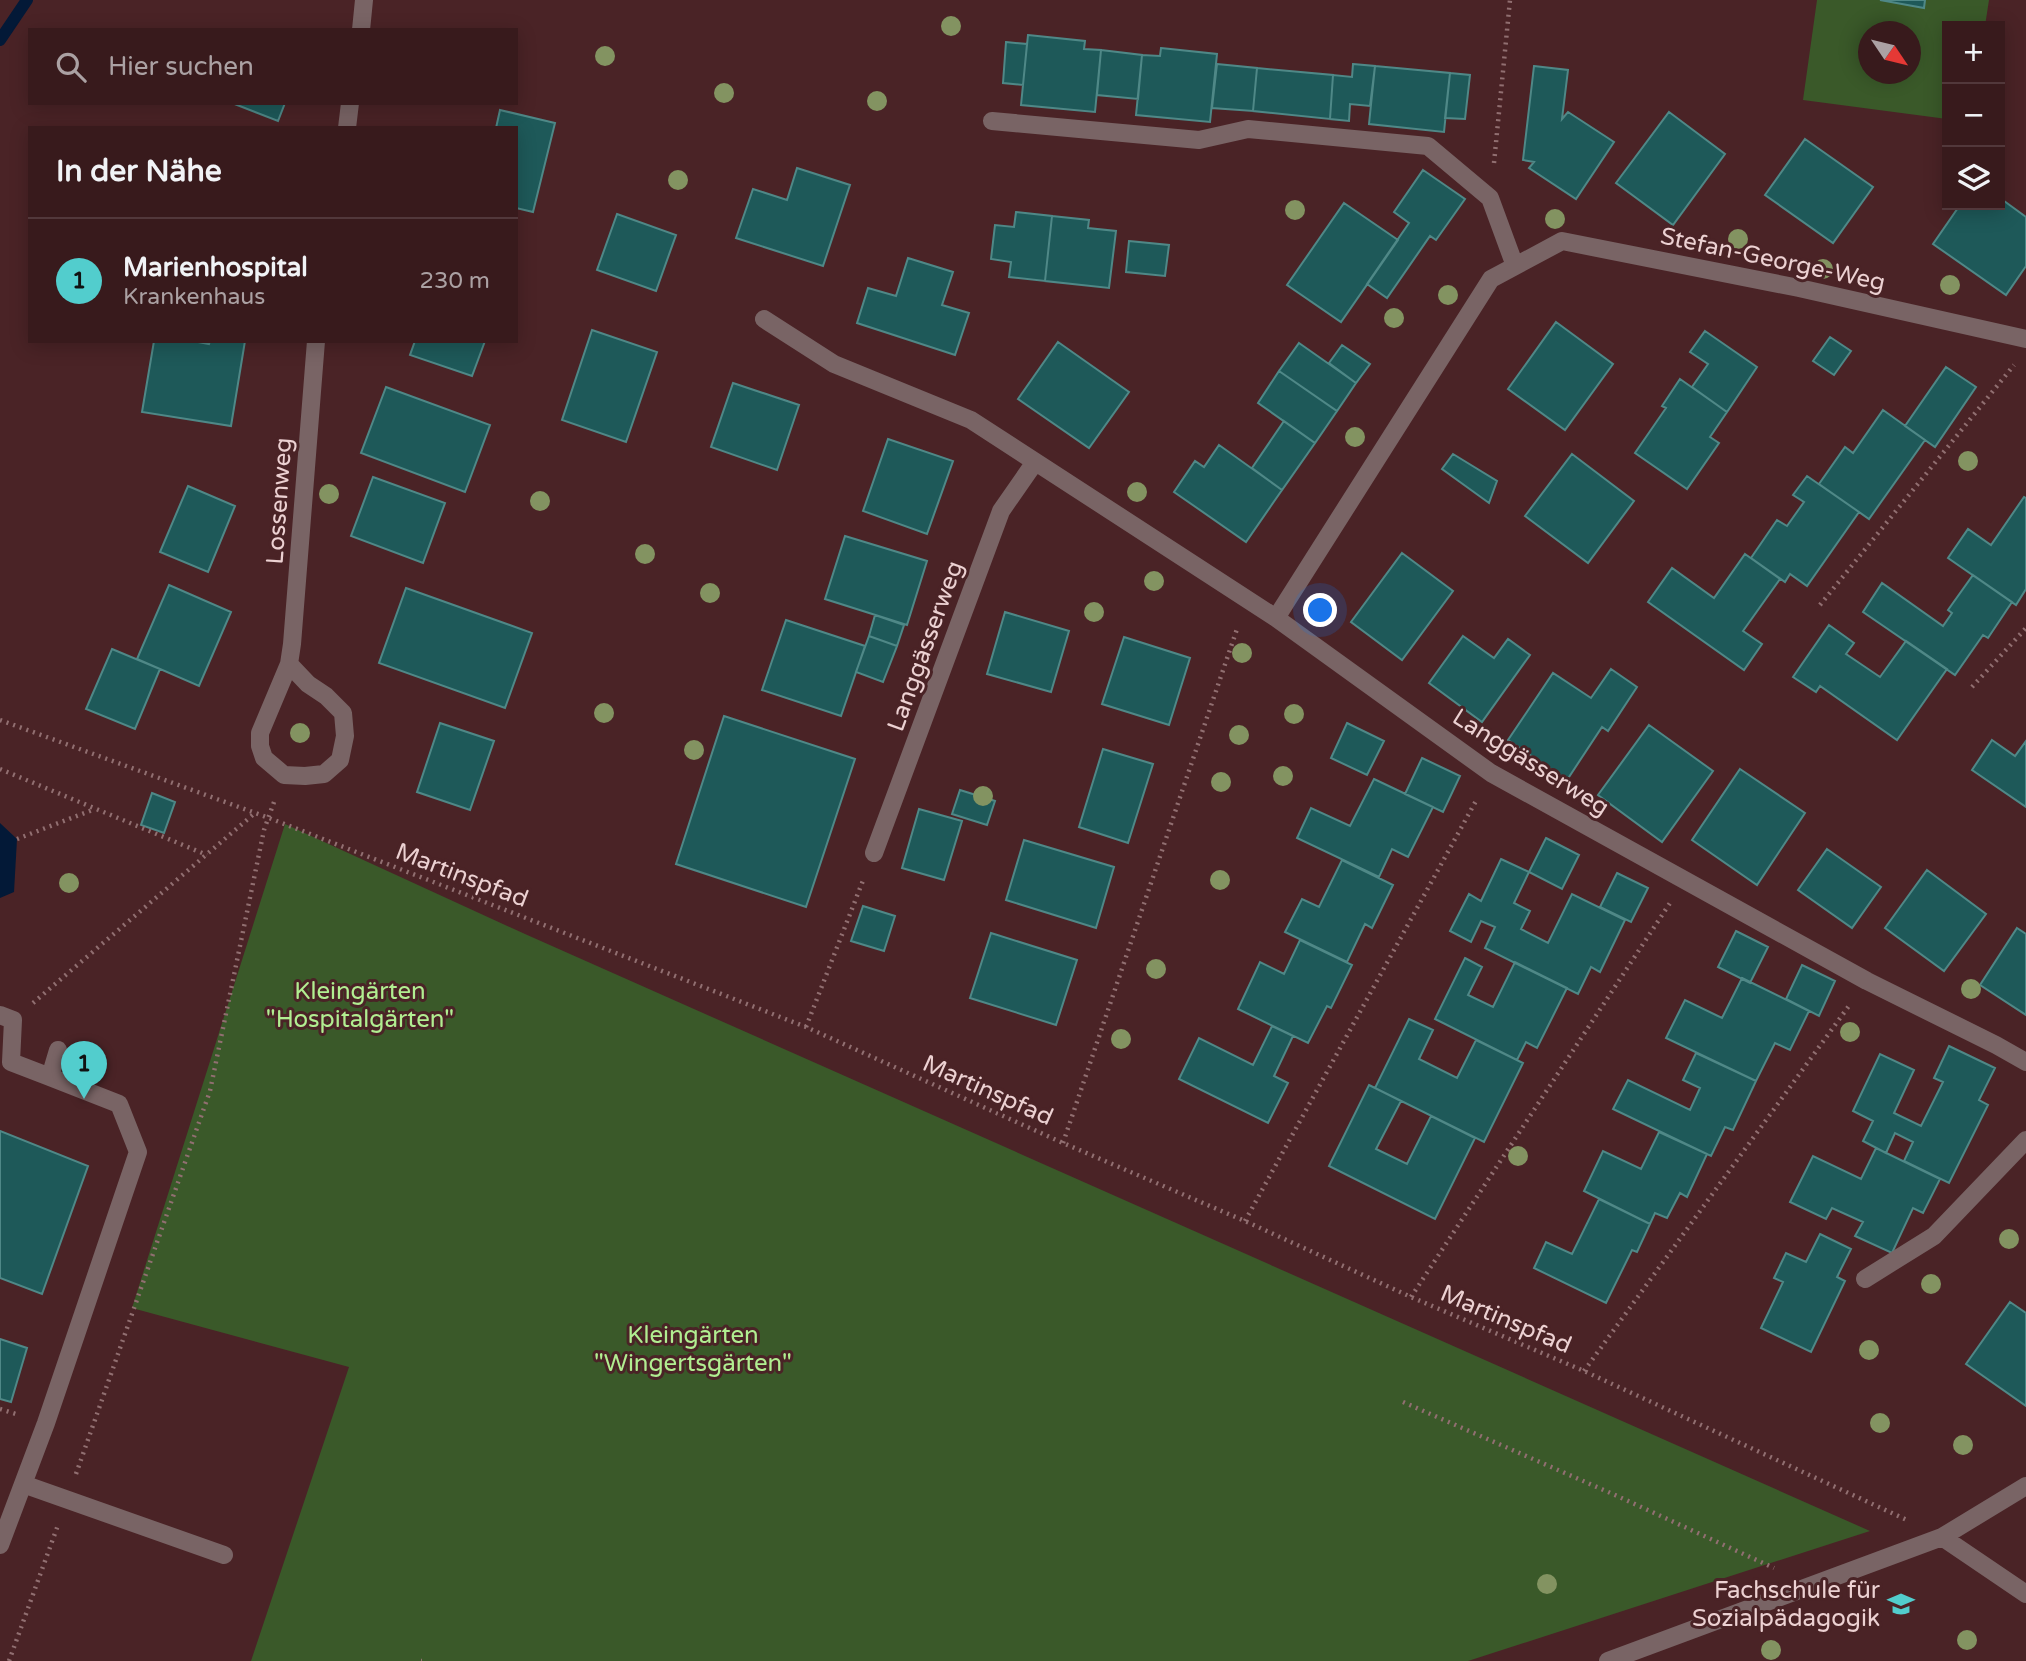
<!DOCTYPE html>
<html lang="de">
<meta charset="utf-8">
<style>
body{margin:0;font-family:"Varela Round",sans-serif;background:#3f2325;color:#f1f3f6}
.controls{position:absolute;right:21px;top:21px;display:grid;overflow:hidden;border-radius:0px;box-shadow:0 4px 18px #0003}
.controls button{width:63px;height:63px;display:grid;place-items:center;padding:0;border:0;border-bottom:2px solid #52383b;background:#381a1c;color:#f1f3f6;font:35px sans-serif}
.compass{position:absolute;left:1858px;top:21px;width:63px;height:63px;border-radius:50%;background:#381a1c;box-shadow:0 4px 18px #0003;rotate:125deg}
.you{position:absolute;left:1321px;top:611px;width:24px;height:24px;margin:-18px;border:5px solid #fff;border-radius:50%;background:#1a73e8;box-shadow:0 0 0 10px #1a73e833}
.badge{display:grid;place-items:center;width:46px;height:46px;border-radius:50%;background:#52cdcd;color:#111;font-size:23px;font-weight:700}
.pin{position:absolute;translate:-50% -58px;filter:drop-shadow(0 2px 4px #0008)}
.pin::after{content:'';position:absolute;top:37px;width:24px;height:21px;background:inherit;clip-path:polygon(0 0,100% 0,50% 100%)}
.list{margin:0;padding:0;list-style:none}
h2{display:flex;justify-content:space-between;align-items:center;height:91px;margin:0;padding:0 28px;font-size:30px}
h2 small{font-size:23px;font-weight:400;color:#aba1a3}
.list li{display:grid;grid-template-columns:46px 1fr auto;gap:21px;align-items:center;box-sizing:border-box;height:126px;padding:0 28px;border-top:2px solid #52383b}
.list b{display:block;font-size:26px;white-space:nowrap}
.list p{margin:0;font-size:23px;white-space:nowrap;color:#aba1a3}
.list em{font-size:23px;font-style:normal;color:#aba1a3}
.icon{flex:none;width:38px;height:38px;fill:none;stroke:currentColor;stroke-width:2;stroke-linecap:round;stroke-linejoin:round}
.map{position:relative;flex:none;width:2026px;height:1661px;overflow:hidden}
.search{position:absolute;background:#381a1c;box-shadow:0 4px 18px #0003;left:28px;top:28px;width:490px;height:77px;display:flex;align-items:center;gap:18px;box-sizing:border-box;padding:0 24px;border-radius:0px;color:#aba1a3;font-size:26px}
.panel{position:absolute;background:#381a1c;box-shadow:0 4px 18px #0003;left:28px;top:126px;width:490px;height:217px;border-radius:0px}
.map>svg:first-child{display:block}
</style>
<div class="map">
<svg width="2026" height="1661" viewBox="0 0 2026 1661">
<rect width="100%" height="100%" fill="#4a2326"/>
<path fill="#3a5929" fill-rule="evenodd" d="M1817,0H1989L1985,26H1947V119L1803,100ZM1868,32H1910V74H1868Z
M285,824L525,934L1870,1531L1468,1661H251L349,1367L132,1308Z"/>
<path fill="#031937" d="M0,823L17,839L14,892L0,898Z"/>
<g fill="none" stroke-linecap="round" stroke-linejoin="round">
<path stroke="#031937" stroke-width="12" d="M0,40L27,0"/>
</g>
<path fill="#1e5959" stroke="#4f8887" stroke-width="2" d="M1880,0H1925L1924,8Z
M1028,35L1085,41L1084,49L1101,50L1095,112L1021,105Z
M1006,42L1027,44L1023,85L1003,83Z
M1161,48L1217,54L1210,122L1136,115L1142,55L1160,56Z
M1101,50L1142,55L1138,99L1097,95Z
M1217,64L1257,68L1253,111L1212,108Z
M1353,64L1375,66L1370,106L1350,104L1349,121L1330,119L1333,75L1352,77Z
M1375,66L1450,73L1444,132L1369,124Z
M1534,66L1568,70L1562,119L1568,112L1614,142L1576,199L1529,168L1534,162L1523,160Z
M1257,68L1333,75L1330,119L1253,111Z
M1450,73L1470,75L1465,119L1445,118Z
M232,103H285L278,121Z
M500,110L555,123L533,212L516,208V128H496Z
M1669,112L1725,154L1673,225L1616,183Z
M1805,139L1873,187L1833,243L1765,195Z
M797,168L850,185L823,266L736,238L753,189L787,200Z
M1423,170L1465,199L1436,240L1430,236L1387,298L1367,284L1409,223L1394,212Z
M2000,198L2026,217V266L2006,295L1933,244L1960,205H2000Z
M1344,203L1398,240L1341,322L1287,285Z
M1016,212L1052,216L1045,281L1009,277L1011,262L991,259L995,225L1014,227Z
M617,214L676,235L656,291L597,270Z
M1052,216L1089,220L1088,228L1116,231L1109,288L1045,281Z
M1129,241L1169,245L1165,276L1126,272Z
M908,258L953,272L942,305L969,313L955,355L857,323L868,288L896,296Z
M1556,322L1613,364L1565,430L1508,389Z
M592,330L657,352L626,442L562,420Z
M1705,331L1757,367L1727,412L1692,387L1708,364L1690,352Z
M1830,337L1851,351L1834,375L1813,361Z
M154,341H193L209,344L210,341H245L231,426L142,412Z
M415,341H485L472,376L410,355Z
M1058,342L1129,392L1089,448L1018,399Z
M1299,343L1356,383L1337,411L1279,371Z
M1342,345L1370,364L1356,383L1329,363Z
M1946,367L1976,387L1935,447L1905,426Z
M1279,371L1337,411L1315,443L1258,403Z
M1680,379L1727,412L1710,437L1719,443L1687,489L1635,453L1666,408L1662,406Z
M733,383L799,405L777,470L711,447Z
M386,387L490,425L465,492L361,453Z
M1883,410L1925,440L1869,519L1819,484L1845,447L1853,453Z
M1284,421L1315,443L1282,490L1252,468Z
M888,439L953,461L927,534L863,511Z
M1219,445L1282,490L1246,542L1174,492L1195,461L1204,467Z
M1453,454L1497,481L1489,503L1442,469Z
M1572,454L1634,501L1588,563L1525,516Z
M1807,476L1859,512L1807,586L1790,574L1785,582L1751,558L1777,520L1787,526L1804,502L1793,495Z
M373,477L445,503L423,563L351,536Z
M188,486L235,506L208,572L160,552Z
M2024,497L2026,498V589L2016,605L1948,558L1968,529L1991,545Z
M845,536L927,561L907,625L825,599Z
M1402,553L1453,591L1402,660L1351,622Z
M1745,554L1780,579L1743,631L1762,644L1744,670L1648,602L1672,568L1714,598Z
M1973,575L2012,602L1988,638L1983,635L1955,675L1863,612L1882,583L1943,626L1952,613L1948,610Z
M169,585L231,612L199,686L137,659Z
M406,588L532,633L505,708L379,663Z
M1005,612L1069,631L1051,692L987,674Z
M875,615L904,625L897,646L869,636Z
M786,620L865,646L841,716L762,690Z
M1829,625L1854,643L1846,654L1880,677L1906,641L1947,669L1897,740L1820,686L1816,692L1793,677Z
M869,636L897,646L883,682L856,672Z
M1463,636L1494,658L1508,639L1530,655L1482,722L1429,683Z
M1124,637L1190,658L1169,725L1102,704Z
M112,649L160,669L135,729L86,709Z
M1611,669L1637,687L1608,731L1602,727L1567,780L1508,740L1553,673L1591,698Z
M724,716L855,759L806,907L676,864Z
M440,723L494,741L470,810L417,792Z
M1347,723L1384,741L1367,775L1331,758Z
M1649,725L1713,771L1662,842L1598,795Z
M1992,740L2015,756L2026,741V807L1972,770Z
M1103,749L1153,764L1128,843L1079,827Z
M1422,758L1460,776L1443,812L1405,794Z
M1740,769L1805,813L1757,885L1692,840Z
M1374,779L1433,807L1408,857L1392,849L1379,877L1297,838L1311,808L1350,826Z
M960,790L995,801L987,825L952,814Z
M152,793L175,802L164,833L141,825Z
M919,809L962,821L944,880L902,868Z
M1546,838L1579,855L1562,889L1529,872Z
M1024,840L1114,867L1096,928L1006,900Z
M1827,849L1881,887L1852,928L1798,890Z
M1501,859L1529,872L1514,903L1530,911L1521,929L1548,943L1572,894L1625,920L1600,972L1591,967L1578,994L1485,948L1495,927L1481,921L1471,942L1450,931L1469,894L1481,901Z
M1342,860L1393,885L1372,928L1365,924L1347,962L1285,932L1302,899L1319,907Z
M1927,870L1986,914L1944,971L1885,928Z
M1617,873L1648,888L1631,922L1600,907Z
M863,906L895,916L884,951L851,941Z
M2017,928L2026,934V1015L1980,985Z
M1736,931L1768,947L1750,983L1718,967Z
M991,933L1077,960L1056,1025L970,998Z
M1300,940L1352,965L1331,1008L1327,1006L1308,1043L1238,1009L1260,962L1284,974Z
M1465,958L1482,967L1468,995L1493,1007L1515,962L1567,988L1537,1048L1526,1042L1517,1060L1435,1019Z
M1802,965L1835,981L1819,1016L1786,999Z
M1742,978L1809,1011L1790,1050L1775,1043L1756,1081L1666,1038L1685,1000L1722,1018Z
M1409,1019L1433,1030L1419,1059L1457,1078L1476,1040L1523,1063L1484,1142L1375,1088Z
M1272,1026L1293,1036L1274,1076L1288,1083L1268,1123L1179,1079L1199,1038L1253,1065Z
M1949,1046L1995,1068L1979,1100L1988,1105L1949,1183L1904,1161L1913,1142L1895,1133L1886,1153L1863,1141L1873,1121L1853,1111L1880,1054L1914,1070L1894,1113L1921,1126L1943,1082L1934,1078Z
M1696,1053L1756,1081L1733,1130L1725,1127L1711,1156L1613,1109L1628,1080L1690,1110L1700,1088L1683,1080Z
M1369,1085L1401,1101L1376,1149L1407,1164L1431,1116L1475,1138L1435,1219L1329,1166Z
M0,1131L88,1166L42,1294L0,1278Z
M1659,1132L1707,1154L1687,1197L1680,1193L1667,1218L1655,1213L1650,1224L1584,1191L1603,1151L1641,1169Z
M1876,1148L1940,1179L1923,1213L1913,1208L1892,1253L1855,1236L1863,1222L1832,1208L1826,1219L1790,1202L1813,1156L1861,1179Z
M1599,1199L1650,1224L1637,1252L1632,1250L1606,1303L1534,1268L1546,1242L1572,1254Z
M1820,1234L1851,1249L1837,1277L1845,1281L1811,1352L1761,1328L1783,1282L1774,1278L1786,1253L1806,1262Z
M2010,1302L2026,1313V1406L1966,1364Z
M0,1339L27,1348L11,1402L0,1399Z"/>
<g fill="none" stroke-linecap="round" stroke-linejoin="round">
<path stroke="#916f71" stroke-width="4.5" stroke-dasharray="2 5" stroke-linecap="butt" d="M1494,163L1510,0
M1820,605L2014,365
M1972,687L2026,628
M0,720L269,818L806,1027L1063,1143L1245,1221L1411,1297L1584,1371L1907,1520
M0,769L207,855
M17,839L95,809
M33,1003L255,813
M806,1027L864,878
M1063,1143L1238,626
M1245,1221L1477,799
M1411,1297L1670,903
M1584,1371L1851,1003
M1403,1402L1615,1495L1774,1568
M0,1409L19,1415
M76,1474L210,1091L264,830L274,802
M9,1661L58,1525
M421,1661H422"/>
<path stroke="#796465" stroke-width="18" d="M361,30L364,0
M992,121L1199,140L1248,129L1428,146L1490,198L1515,266
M347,128L350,103
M764,319L834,364L971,420L1276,618L1491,773L1867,981L1996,1045L2026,1062
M1276,618L1491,279L1562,241L1799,288L2026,339
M289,664L308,684L326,696L343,713L345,736L340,760L324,774L305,776L284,775L264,758L260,746V733L289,664L292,644L316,341
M874,853L1001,511L1035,462
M0,1015L13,1020L11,1062L50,1077
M1865,1279L1934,1236L2026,1140
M23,1484L224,1555
M1942,1537L2026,1594
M0,1545L46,1423L138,1152L119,1104L50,1077L58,1050
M1608,1661L1942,1537L2026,1486"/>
</g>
<g fill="#839361">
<circle cx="951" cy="26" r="10"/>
<circle cx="605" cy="56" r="10"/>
<circle cx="724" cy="93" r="10"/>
<circle cx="877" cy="101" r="10"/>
<circle cx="678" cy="180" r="10"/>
<circle cx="1295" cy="210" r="10"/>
<circle cx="1555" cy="219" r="10"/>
<circle cx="1738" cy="239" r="10"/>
<circle cx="1823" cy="269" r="10"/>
<circle cx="1950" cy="285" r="10"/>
<circle cx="1448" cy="295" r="10"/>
<circle cx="1394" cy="318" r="10"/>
<circle cx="1355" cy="437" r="10"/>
<circle cx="1968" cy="461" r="10"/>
<circle cx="1137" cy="492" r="10"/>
<circle cx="329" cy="494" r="10"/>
<circle cx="540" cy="501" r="10"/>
<circle cx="645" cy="554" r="10"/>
<circle cx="1154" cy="581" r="10"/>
<circle cx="710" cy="593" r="10"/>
<circle cx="1094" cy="612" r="10"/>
<circle cx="1242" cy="653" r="10"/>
<circle cx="604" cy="713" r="10"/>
<circle cx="1294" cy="714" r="10"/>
<circle cx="300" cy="733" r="10"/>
<circle cx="1239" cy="735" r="10"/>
<circle cx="694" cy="750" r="10"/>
<circle cx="1283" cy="776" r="10"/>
<circle cx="1221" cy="782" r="10"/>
<circle cx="983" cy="796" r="10"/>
<circle cx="1220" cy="880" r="10"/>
<circle cx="69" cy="883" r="10"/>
<circle cx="1156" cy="969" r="10"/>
<circle cx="1971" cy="989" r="10"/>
<circle cx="1850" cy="1032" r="10"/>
<circle cx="1121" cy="1039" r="10"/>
<circle cx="1518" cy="1156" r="10"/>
<circle cx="2009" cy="1239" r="10"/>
<circle cx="1931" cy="1284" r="10"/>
<circle cx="1869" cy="1350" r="10"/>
<circle cx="1880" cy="1423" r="10"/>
<circle cx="1963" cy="1445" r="10"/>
<circle cx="1547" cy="1584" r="10"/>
<circle cx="1967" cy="1640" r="10"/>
<circle cx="1771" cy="1650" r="10"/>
</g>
<defs>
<symbol id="school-bare" viewBox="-9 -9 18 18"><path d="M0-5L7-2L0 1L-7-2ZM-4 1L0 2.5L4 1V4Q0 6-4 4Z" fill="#52cdcd" stroke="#4a2326" stroke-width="2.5" paint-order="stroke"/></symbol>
</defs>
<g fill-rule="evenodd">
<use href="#school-bare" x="1882" y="1585" width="38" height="38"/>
</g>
<g text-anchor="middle" stroke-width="6" stroke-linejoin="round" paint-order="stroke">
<g font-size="24" fill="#ecd1d2" stroke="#4a2326">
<text transform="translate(1773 259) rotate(12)" y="8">Stefan-George-Weg</text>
<text transform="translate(279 501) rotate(-86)" y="8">Lossenweg</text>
<text transform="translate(925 646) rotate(-70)" y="8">Langgässerweg</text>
<text transform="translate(1531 762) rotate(32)" y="8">Langgässerweg</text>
<text transform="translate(462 875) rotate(21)" y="8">Martinspfad</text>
<text transform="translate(988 1090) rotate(24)" y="8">Martinspfad</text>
<text transform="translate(1506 1319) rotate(23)" y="8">Martinspfad</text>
</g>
<g font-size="24" fill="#b1ee91" stroke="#4a2326">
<text x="360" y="999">Kleingärten<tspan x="360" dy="28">"Hospitalgärten"</tspan></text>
<text x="693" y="1343">Kleingärten<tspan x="693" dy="28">"Wingertsgärten"</tspan></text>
</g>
<g font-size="24" fill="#ecd1d2" stroke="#4a2326" text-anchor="end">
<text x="1880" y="1598">Fachschule für<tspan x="1880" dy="28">Sozialpädagogik</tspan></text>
</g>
</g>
</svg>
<div class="controls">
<button>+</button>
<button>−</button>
<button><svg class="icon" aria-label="layers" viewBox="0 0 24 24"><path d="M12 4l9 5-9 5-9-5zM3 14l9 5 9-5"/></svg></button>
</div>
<svg class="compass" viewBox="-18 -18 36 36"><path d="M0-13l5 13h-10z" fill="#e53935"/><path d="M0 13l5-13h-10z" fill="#aba1a3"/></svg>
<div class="you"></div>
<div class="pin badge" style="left:84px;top:1099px">1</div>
<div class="search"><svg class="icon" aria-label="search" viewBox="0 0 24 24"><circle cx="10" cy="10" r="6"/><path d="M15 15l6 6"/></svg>Hier suchen</div>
<section class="panel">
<h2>In der Nähe<small></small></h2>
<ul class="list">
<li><span class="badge">1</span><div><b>Marienhospital</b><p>Krankenhaus</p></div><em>230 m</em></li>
</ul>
</section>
</div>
